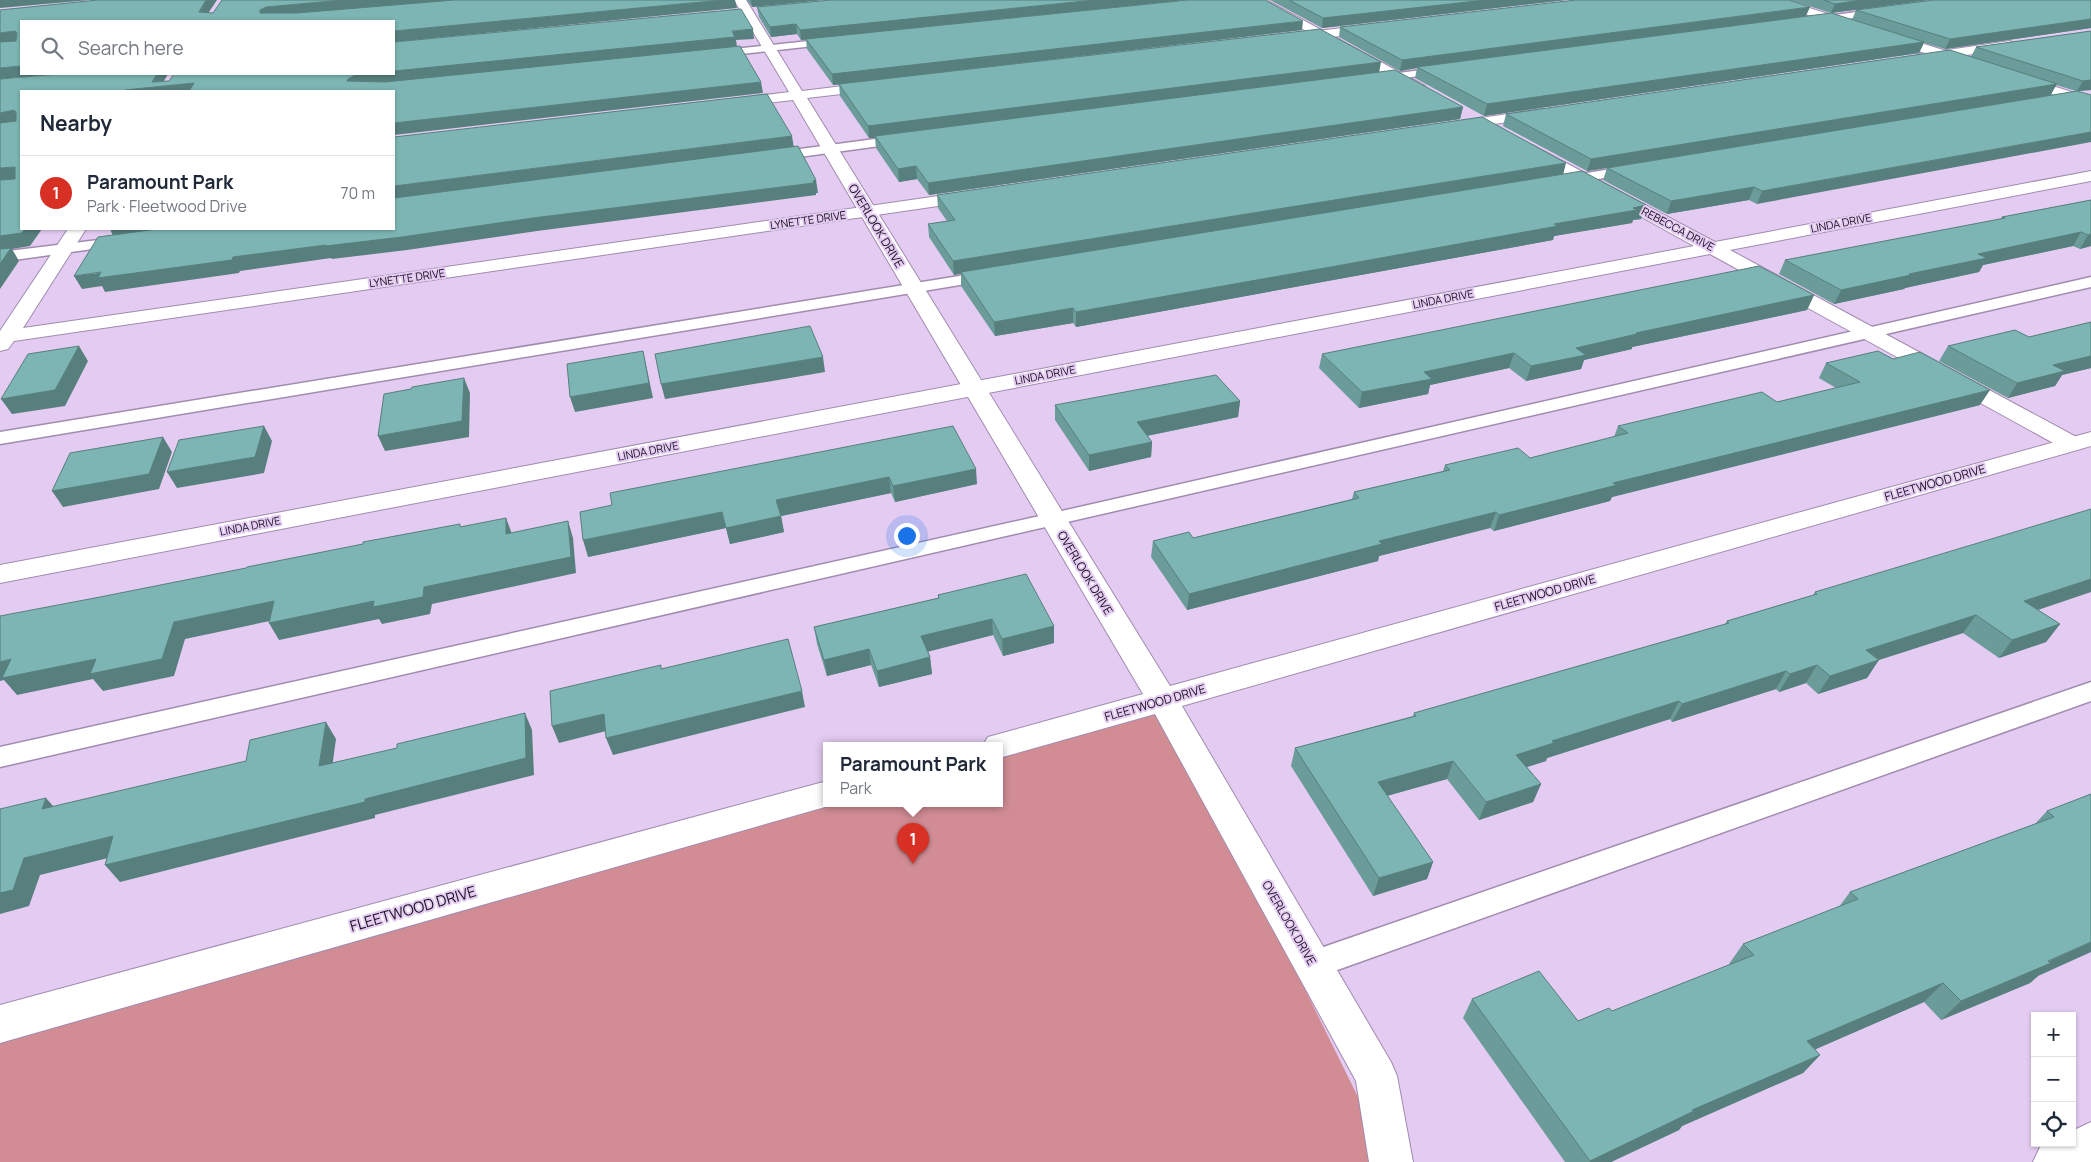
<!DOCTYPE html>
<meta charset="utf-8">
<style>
body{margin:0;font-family:Manrope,sans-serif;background:#f6f6f7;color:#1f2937}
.controls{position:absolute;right:15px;bottom:15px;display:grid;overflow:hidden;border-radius:0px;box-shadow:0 1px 4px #0004}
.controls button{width:45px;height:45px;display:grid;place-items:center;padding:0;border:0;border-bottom:1px solid #e0e1e3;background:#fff;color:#1f2937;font:25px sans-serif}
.you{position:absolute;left:906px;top:535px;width:18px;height:18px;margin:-12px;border:4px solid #fff;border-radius:50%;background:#1a73e8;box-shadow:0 0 0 8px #1a73e833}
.badge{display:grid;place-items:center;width:32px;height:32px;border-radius:50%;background:#d93025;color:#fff;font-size:16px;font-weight:700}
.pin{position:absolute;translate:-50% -41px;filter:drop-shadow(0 1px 2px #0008)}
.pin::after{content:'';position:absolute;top:26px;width:18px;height:15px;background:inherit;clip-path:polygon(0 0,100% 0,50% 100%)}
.popup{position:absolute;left:823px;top:742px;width:180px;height:65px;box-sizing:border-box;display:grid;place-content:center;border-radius:0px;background:#fff;filter:drop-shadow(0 1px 4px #0005);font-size:16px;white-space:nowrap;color:#747a83}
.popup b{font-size:19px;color:#1f2937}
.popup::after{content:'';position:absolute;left:50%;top:100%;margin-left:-10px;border:10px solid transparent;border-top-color:#fff}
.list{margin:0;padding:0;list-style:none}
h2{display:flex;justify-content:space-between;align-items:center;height:65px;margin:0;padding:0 20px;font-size:21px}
h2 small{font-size:16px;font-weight:400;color:#747a83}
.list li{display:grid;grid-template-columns:32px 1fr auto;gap:15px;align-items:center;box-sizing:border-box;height:75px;padding:0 20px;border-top:1px solid #e0e1e3}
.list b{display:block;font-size:19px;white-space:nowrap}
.list p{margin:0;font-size:16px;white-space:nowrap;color:#747a83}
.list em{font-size:16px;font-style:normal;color:#747a83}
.icon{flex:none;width:28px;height:28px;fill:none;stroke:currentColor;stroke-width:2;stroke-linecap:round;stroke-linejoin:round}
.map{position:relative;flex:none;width:2091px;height:1162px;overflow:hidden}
.search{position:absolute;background:#fff;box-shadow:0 1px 4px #0004;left:20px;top:20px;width:375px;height:55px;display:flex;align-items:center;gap:12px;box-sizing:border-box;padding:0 18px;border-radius:0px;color:#747a83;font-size:19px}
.panel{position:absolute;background:#fff;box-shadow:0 1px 4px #0004;left:20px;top:90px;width:375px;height:140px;border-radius:0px}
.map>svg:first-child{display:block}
</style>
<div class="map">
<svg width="2091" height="1162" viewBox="0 0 2091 1162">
<rect width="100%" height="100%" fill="#e3cbf2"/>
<path fill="#d28d94" d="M1163,701L1390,1162H0V1028L827,803H999V747Z"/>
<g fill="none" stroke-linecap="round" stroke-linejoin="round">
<defs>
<path id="lane" d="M1884,8L1889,11L1887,13L1814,24L1809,21L1814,18Z
M837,38L841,39L842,41L841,43L715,57L710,54L715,51Z
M1445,67L1450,70L1449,72L1375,82L1369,79L1375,76Z
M905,135L911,139L909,142L770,161L764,157L770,153Z
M1636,165L1643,169L1641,172L1562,185L1555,181L1562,177Z
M123,237L128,238L130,241L128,244L0,262V252Z
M990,271L996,273L998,276L996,279L0,444V432Z
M2091,277V287L0,767V747L1053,513Z
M2091,682V701L1312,979L1301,975L1296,965L1301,955L1312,951Z"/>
<path id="street" d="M1251,0H1266L1425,86L1427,89L1425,92H1415Z
M2010,41L2016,45L2014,48L1919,62L1912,58L1919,54Z
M1542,109L1547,110L1549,113L1547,116L1454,130L1449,129L1447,126L1449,123L1454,122Z
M1532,145L1715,242L2091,171V181L1730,250L2080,439L2084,444L2080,449L2072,451L2064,449L1710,254L0,583V565L1694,246L1526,153L1524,150L1526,147Z
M973,191L979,192L981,196L979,200L14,341L8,349L0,351V331L68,229H86L23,328Z
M2091,1122V1162H2033L2040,1147L2046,1143H2072V1131Z"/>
<path id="secondary" d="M734,0H746L802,91L876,82L883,86L876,90L807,98L1170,686L2091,432V446L1182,706L1391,1062L1397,1076L1413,1162H1369L1356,1081L1155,714L999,758V745H983L988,737L1143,694L793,100L733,107L728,106L726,103L728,100L733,99L789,92Z
M1766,0H1784L1978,61L1980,64L1973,68L1968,67L1768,2Z
M1376,24L1382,28L1380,31L1292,42L1286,38L1292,34Z
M2018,75L2091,98V107L2013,82L2011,79Z
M827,781V803H839L0,1043V1005Z"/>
</defs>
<use href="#lane" stroke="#a18baf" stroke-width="3"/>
<use href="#street" stroke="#a18baf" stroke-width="2"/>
<use href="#secondary" stroke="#a18baf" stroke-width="2"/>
<use href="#lane" fill="#fff" fill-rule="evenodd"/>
<use href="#street" fill="#fff" fill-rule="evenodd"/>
<use href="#secondary" fill="#fff" fill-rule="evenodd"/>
</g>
<path fill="#6b9c9a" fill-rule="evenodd" d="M747,0H823L752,7Z
M1270,0H1566L1322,28Z
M1790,0H1929L1831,13Z
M2091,0V28L1945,49L1924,43L1919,53L1484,116L1415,78L1417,68L1400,71L1339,37L1340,27L1806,16L1852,20L1856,10Z
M757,7L1302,30L833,85L807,49L806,40H801L797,34L771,37L759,17Z
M2091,31V90L2077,91L1757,204L1749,200L1667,214L1603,180L1607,168L1587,171L1503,126L1506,114L1971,57L1976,47ZM2056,85L2076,91L2050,96Z
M1379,72L1463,107L1460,119L929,195L917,179L899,182L876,148L875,138H869L840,96L839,84Z
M1563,174L1646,205L1641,219L1633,220L1632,223L1554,236L1553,240L1076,327L1073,323L995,336L961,286V273L954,275L929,237L928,224L947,221L938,208L937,195Z
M2091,200V246L2080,249L2073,246L1983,265L1979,272L1905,288L1904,289L1834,304L1779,274L1785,260L2001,219L2002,217Z
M1814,295L1807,310L1632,347V349L1584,360L1581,369L1526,381L1509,368L1430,385L1428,394L1359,408L1319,368L1322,354Z
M2091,322V368L2062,375L2055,386L2008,398L1939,361L1948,346L2029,337Z
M1826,363L1980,405L1612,497L1610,501L1494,531L1490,528L1379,556L1378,561L1187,610L1151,557L1153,541L1193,538L1352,499L1354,492L1443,471L1445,465L1530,458L1614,437L1618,426L1777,402L1836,388L1819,378Z
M1240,401L1238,417L1147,436L1152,442L1151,457L1089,471L1055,420V405Z
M953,426L977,484L895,502L891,493L781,516L784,532L730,544L726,528L588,557Z
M1815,592L2038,610L2060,624L2046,642L1999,658L1963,633L1878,660L1867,678L1818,694L1806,683L1779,692L1776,689L1672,722L1670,719L1547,758L1546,761L1527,767L1541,784L1533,802L1479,820L1447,779L1387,796L1433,862L1427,879L1373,896L1291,766L1295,748L1413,716L1414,713L1725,624L1727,621L1813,595Z
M938,595L1054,626V643L1003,656L993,635L928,651L930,657L932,674L879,687L871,665L827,676L817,644L814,627L938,598Z
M2091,794L2038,976L2030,983L1941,1020L1924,1002L1815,1049L1820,1055L1803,1073L1682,1126L1679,1130L1611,1162H1565L1463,1018L1472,999L1578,1021L1612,1011L1730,965L1729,964L1743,944L1839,907L1850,892L2035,824L2047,811Z"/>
<path fill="#577f7d" d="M0,0H90L0,8Z
M206,0H217L203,21L199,12Z
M343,0H456L264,21L260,13V10L266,7Z
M723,0H735L737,8L394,42V31Z
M751,0H823L752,7Z
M1095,0H1186L801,40L800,30Z
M1486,0H1566L1322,28L1323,18Z
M1862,0H1929L1831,13L1835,4Z
M1810,7L1806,16L1417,67V68L1400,71L1402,60Z
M2091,19V28L1945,49L1950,39Z
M1303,21L1302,30L833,85L832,74Z
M796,24L797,34L771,37L770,27Z
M753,29L754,39L736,40L737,47L359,86L347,81L348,79L355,75L371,74H394V71Z
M15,31L21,41L0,43V33Z
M1924,42L1919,53L1484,116L1487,104Z
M1381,62L1379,73L875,136V138H869L868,126Z
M21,66V74H54L0,79V68Z
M157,74H168L161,86L194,83L198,91H124L125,90L152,82Z
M2091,80V90L2077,91L2083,81Z
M761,82L763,93L394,135V123Z
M2057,84L2050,96L1587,171L1591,159Z
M1463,107L1460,119L929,195L928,183Z
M14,110L21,121L0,126V113Z
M2091,132V142L1757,204L1762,191Z
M792,136L794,148L394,199V186Z
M1566,163L1563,175L954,275L953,261Z
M916,166L917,179L899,182L898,169Z
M15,167L21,179L0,181V168Z
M816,180L818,193H816V195L537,231L407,250L332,259L331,258L240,271L239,273L105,292L102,286L82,289L74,276L326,245Z
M1754,187L1749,200L1667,214L1671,201Z
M1646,205L1641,219L1633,220L1632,223L1554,236L1553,240L1076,327V312L1554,224Z
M25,229H42L30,246L12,249L19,261L0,289V236Z
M110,229H169L113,236Z
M2081,232L2073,246L1983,265L1979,272L1905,288L1904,289L1834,304L1841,290L1909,274L1978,254Z
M2091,234V246L2080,249L2088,235Z
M1814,295L1807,310L1632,347V349L1584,360L1581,369L1526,381L1531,366L1576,348L1636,333Z
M1073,308V323L995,336L994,322Z
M79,346L88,361L65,406L12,414L1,399Z
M643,351L653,398L575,412L570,397Z
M1514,353L1509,368L1430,385L1428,394L1359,408L1362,392L1424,372Z
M2091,356V368L2062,375L2055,386L2008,398L2017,383L2053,365Z
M823,357L825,372L665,399L661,384Z
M464,378L470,393L469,437L385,451L378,436Z
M1990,390L1980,405L1612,497L1610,501L1494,531L1499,515L1613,483Z
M1240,401L1238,417L1136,438L1137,422Z
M264,426L272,441L264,473L177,488L167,472Z
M163,437L172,452L159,489L63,507L52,491Z
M1152,442L1151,457L1089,471V455Z
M976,469L977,484L895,502L893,486Z
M889,477L891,493L781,516L784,532L730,544L726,528L776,500Z
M722,512L726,528L588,557L583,540Z
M1496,512L1490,528L1379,556L1378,561L1187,610L1189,594L1379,541Z
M506,518L512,534H506Z
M568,521L573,538L576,573L432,604L430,614L382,624L379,619L279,640L269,623L424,587Z
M2091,579V592L2011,619L2024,601Z
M274,601L284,618L185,639L174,676L103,691L93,679L17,695L4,680L0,681V662L174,622Z
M1976,615L1963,633L1854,668L1866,650Z
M992,619L993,635L923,653L921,636Z
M2060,624L2046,642L1999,658L2012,640Z
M1054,626V643L1003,656L1002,639Z
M869,649L871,665L827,676L824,660Z
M930,657L932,674L879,687L877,671Z
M1879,660L1867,678L1818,694L1830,676Z
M1817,665L1806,683L1779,692L1790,674Z
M1786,671L1776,689L1672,722L1682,704Z
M802,691L805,707L613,755L606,738Z
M1679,701L1670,719L1547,758L1546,761L1508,773L1516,755L1552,741Z
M525,713L532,730L534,775L375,815V818L120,882L105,865L365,799Z
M604,714L610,730L559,743L552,726Z
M326,722L336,739L330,783L319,766Z
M1453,761L1447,779L1372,800L1378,782Z
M1541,784L1533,802L1479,820L1486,802Z
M46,798L61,815L42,809Z
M113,836L128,853L40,875L29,906L0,914V893L24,858Z
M1433,862L1427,879L1373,896L1379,878Z
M2091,942V952L2038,976L2030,983L1941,1020L1961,1001Z
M1943,983L1924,1002L1791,1060L1807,1041Z
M1820,1055L1803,1073L1682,1126L1679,1130L1611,1162H1589L1692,1110Z"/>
<path fill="#7cb5b3" stroke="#577f7d" d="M98,0H206L199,12L213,13L222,0H343L266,7L260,10V13H297L454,0H723L394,31V21H21V66L0,68V42L16,41L17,33L15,31L0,33V10Z
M831,0H1095L800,30L796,24L770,27L757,7Z
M1188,0H1265L1303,21L832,74L806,39Z
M1289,0H1486L1323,18Z
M1576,0H1789L1810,7L1402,60L1340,27Z
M1824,0H1862L1835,4Z
M1934,0H2091V19L1950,39L1856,10Z
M741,9L753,29L732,31L735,37L394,71V42Z
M1831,13L1924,42L1487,104L1417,67Z
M1320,29L1381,62L868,126L839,84Z
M2091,31V80L2083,81L1976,47Z
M740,46L761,82L394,123V91H189L194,83L125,90L124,91H21V229H25L22,233L0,236V180L15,179V167L0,168V123L16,121V112L14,110L0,113V79L58,74H157L152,82L169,81L174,74H371L355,75L348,79L347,81L385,82Z
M1950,50L2057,84L1591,159L1506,114Z
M1395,70L1463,107L928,183L916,166L898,169L875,136Z
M2077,91L2091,95V132L1762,191L1754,187L1671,201L1607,168Z
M767,94L792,136L394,186V137Z
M1482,117L1566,163L953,261L928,224L955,220L937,195Z
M798,146L816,180L813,181L814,183L533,218L402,237L326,246V245L233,257L232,260L98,278L101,272L74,276L98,237L157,229H394V198Z
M1582,171L1646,205L1633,208L1637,210L1554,224L1558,226L1342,265L1076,312L1073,308L994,322L961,272Z
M2091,200V234L2088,235L2081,232L1978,254L1987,258L1909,274L1911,275L1841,290L1785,260L2005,218L2002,217Z
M11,248L0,264V249Z
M1759,266L1814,295L1636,333L1637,334L1576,348L1586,355L1531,366L1514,353L1424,372L1432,379L1362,392L1322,354Z
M2091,322V356L2053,365L2065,371L2017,383L1948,346L2015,330L2029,337Z
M810,326L823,357L661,384L655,354Z
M79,346L55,390L1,399L28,354Z
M643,351L649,383L570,397L567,364Z
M1878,351L1893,359L1920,352L1990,390L1613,483L1617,485L1499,515L1496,512L1379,541L1382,544L1189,594L1153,541L1189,532L1193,538L1359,498L1354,492L1450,470L1445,465L1518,448L1530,458L1628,433L1618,426L1762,392L1777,402L1860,382L1826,363Z
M1216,375L1240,401L1137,422L1152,442L1089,455L1055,405Z
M464,378L462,421L378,436L384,394L411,389L412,387Z
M264,426L255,457L167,472L179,440Z
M953,426L976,469L893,486L889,477L776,500L781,516L726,528L722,512L583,540L580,512L612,505L610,493Z
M163,437L149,474L52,491L70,453Z
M2091,509V579L2024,601L2060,624L2012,640L1976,615L1866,650L1879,660L1830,676L1817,665L1790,674L1786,671L1682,704L1679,701L1552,741L1554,743L1516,755L1541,784L1486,802L1453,761L1378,782L1433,862L1379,878L1295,748L1416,716L1414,713L1729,623L1727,621L1817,594L1815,592Z
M506,518V534L568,521L571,557L424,587L423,597L373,607L374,601L269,623L274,601L174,622L162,659L90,674L96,659L2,678L11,659L0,662V616L100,597L246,568L247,567L363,544V542L460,524V527Z
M1026,574L1054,626L1002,639L992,619L921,636L930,657L877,671L869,649L824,660L814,627L939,598L938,595Z
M788,639L802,691L606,738L604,714L552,726L550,691L661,665V669Z
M525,713L526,758L365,799V802L105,865L113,836L24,858L13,890L0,893V809L46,798L42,809L246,761L250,740L326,722L319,766L397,748V744Z
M2091,794V942L2048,961L2051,963L1961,1001L1943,983L1807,1041L1820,1055L1692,1110L1694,1111L1590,1161L1472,999L1539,971L1578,1021L1609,1008L1612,1011L1754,955L1743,944L1858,899L1850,892L2054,817L2047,811Z"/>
<g text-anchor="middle" stroke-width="4" stroke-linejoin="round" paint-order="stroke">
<g font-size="11" fill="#180f1d" stroke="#e3cbf2">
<text transform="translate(808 220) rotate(-8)" y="4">LYNETTE DRIVE</text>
<text transform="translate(1841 223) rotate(-11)" y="4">LINDA DRIVE</text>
<text transform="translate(1678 229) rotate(28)" y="4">REBECCA DRIVE</text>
<text transform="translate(407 278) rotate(-8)" y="4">LYNETTE DRIVE</text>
<text transform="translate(1443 299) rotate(-11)" y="4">LINDA DRIVE</text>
<text transform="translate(1045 375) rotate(-11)" y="4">LINDA DRIVE</text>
<text transform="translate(648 451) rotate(-11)" y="4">LINDA DRIVE</text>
<text transform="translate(250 526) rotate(-11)" y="4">LINDA DRIVE</text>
</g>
<g font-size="12" fill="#180f1d" stroke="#e3cbf2">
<text transform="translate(876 226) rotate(59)" y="4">OVERLOOK DRIVE</text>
<text transform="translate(1935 483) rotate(-16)" y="4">FLEETWOOD DRIVE</text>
<text transform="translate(1085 573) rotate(59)" y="4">OVERLOOK DRIVE</text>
<text transform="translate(1545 593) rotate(-16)" y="4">FLEETWOOD DRIVE</text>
<text transform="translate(1155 703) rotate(-16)" y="4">FLEETWOOD DRIVE</text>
<text transform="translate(1289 923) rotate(60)" y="4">OVERLOOK DRIVE</text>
</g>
<g font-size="15" fill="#180f1d" stroke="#e3cbf2">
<text transform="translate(413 909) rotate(-16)" y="5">FLEETWOOD DRIVE</text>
</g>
</g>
</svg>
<div class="controls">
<button>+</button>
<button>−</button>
<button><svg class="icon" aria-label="locate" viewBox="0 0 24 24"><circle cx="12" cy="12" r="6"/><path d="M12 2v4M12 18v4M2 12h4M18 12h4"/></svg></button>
</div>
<div class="you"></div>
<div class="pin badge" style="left:913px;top:864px">1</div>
<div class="popup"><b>Paramount Park</b>Park</div>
<div class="search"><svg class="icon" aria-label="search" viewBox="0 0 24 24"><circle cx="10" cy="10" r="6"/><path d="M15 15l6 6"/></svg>Search here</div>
<section class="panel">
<h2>Nearby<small></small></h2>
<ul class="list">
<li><span class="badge">1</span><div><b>Paramount Park</b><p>Park · Fleetwood Drive</p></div><em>70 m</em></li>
</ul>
</section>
</div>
